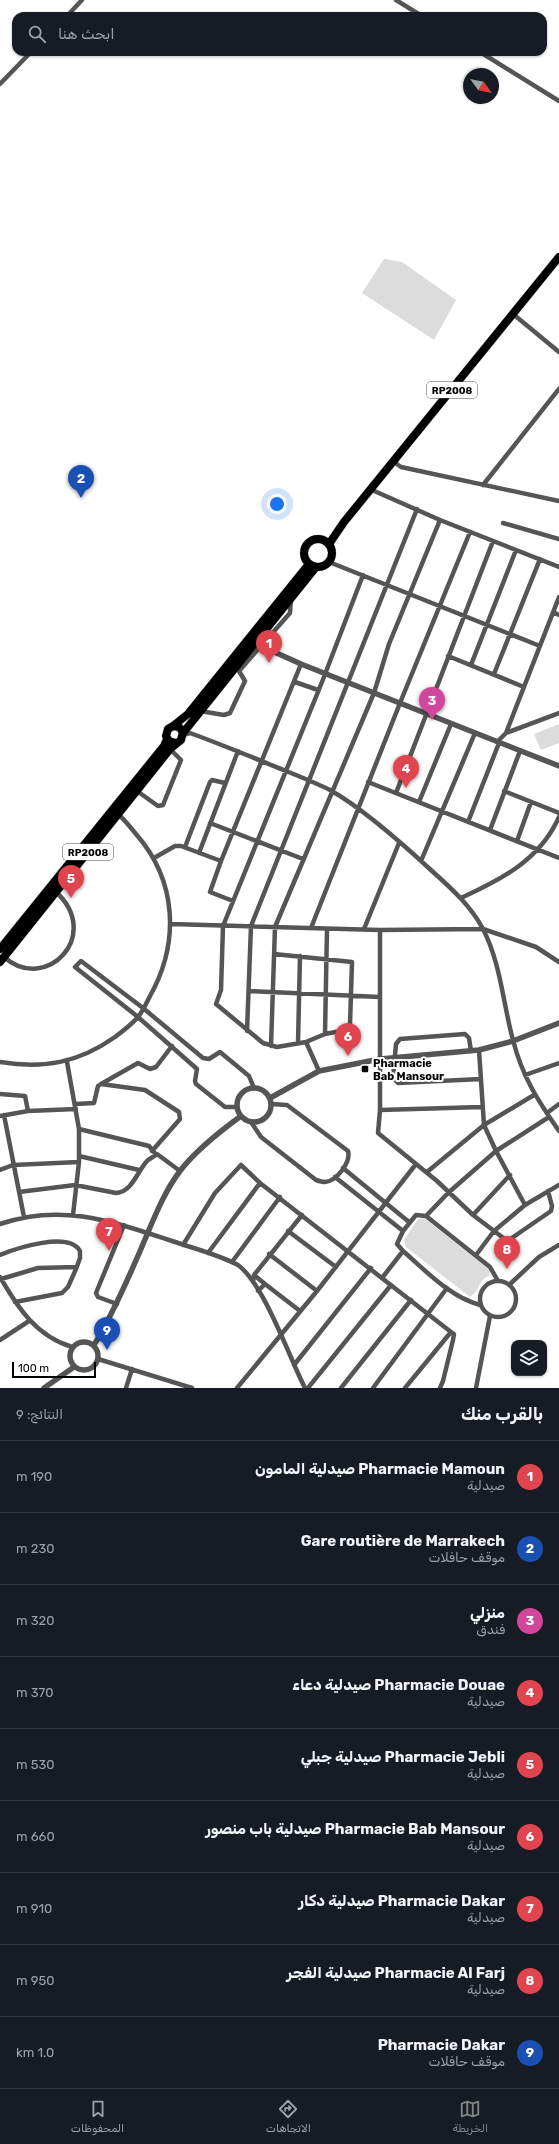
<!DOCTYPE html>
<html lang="ar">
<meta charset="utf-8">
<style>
body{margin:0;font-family:Rubik,Vazirmatn,sans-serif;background:#20242c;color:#f1f3f6;direction:rtl}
.controls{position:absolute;right:12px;bottom:12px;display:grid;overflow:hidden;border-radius:8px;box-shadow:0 1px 3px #0004}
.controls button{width:36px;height:36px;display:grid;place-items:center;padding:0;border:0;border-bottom:1px solid #363941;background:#171b24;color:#f1f3f6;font:20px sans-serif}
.compass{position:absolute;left:463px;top:68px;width:36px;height:36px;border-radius:50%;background:#171b24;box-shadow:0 1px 3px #0004;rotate:123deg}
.scale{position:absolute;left:12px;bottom:10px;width:84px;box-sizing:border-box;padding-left:4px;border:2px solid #000;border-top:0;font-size:11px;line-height:14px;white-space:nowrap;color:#000;-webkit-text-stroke:3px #fff;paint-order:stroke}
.you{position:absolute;left:277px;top:504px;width:14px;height:14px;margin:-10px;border:3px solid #fff;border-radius:50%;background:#1a73e8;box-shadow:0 0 0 6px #1a73e833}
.badge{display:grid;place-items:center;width:26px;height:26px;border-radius:50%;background:#858687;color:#fff;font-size:13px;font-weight:700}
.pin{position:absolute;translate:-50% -33px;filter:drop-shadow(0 1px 2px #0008)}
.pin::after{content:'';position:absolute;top:21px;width:14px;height:12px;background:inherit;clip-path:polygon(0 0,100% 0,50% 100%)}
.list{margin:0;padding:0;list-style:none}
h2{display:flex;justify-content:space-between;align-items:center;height:52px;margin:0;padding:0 16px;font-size:17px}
h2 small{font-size:13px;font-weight:400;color:#9ea1a6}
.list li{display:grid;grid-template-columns:26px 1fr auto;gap:12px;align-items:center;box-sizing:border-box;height:72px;padding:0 16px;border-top:1px solid #363941}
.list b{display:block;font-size:15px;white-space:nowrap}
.list p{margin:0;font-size:13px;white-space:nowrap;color:#9ea1a6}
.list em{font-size:13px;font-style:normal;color:#9ea1a6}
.icon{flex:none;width:22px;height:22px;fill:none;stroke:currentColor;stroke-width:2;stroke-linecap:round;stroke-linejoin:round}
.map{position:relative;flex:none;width:559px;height:1388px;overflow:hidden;direction:ltr}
.search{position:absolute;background:#171b24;box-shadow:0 1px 3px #0004;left:12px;right:12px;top:12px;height:44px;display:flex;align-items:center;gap:10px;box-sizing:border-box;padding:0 14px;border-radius:12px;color:#9ea1a6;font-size:15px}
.sheet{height:700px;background:#171b24}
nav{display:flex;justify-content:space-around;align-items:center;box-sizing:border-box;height:56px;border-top:1px solid #363941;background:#171b24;font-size:11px;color:#9ea1a6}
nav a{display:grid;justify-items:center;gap:2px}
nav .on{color:#858687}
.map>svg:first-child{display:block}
</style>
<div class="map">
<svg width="559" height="1388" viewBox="0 0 559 1388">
<rect width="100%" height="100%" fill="#fff"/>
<path fill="#dcdcdc" d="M384,259L402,262L456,300L434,340L362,293Z
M559,724V743L541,750L534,734Z
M424,1218L490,1270L489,1276C478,1280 479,1292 470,1297L406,1247L404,1240L418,1219Z"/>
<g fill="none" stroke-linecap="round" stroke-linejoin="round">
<defs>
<path id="trunk" d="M304 553a14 14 0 1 1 28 0a14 14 0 1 1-28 0Z
M329,544L344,522L559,257
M173,726L188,714L309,564
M183,733L316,567
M0,949L164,746L167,739
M0,962L170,749L181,740L183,732L179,727L173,726L168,729L166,736L169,741L176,743"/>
</defs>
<use href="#trunk" stroke="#dbdbdb" stroke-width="9"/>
<path stroke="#555" stroke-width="4.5" d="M396,0L422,16
M67,16L82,0
M480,52L559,101
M0,84L31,52
M513,314L559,352
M394,462L401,467L559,501
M483,485L559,389
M372,490L440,520L559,567
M503,523L559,539
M329,562L540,646
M553,612L559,615
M448,656L524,687
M471,665L516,550
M494,674L540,559
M295,682L318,690
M200,711L224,715L230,713L245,681L239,671L290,613L291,598
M506,733L559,713
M183,735L190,733C223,745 254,758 286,771C301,777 316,783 330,790C362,808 404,845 432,871C451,888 471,906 483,929C501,964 503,1004 513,1040C522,1076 538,1101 559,1131
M497,742L506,733L559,597
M368,782L559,858
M137,791L158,806L163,805L181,760L170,749
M504,791L559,813
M396,793L493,541
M419,802L451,724
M468,822L499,743
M210,823L303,859
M490,830L520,751
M517,841L531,802
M185,847L210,782L212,780L225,783
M199,853L238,751
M154,858L175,846H181L221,861L301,664
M221,861L210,892L233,901
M421,861L475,733
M461,898C502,879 540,860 559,817
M171,924L380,930L483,929L536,947L559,962
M311,928L400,703L470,532
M364,929L399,843
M380,930V1110L378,1133L437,1181L473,1215L506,1240H509L551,1211L552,1206L548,1191
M274,954L352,962L350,1025L346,1030L325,1034
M4,957C46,994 103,935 56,892
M249,991L380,997
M247,1031L251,926L417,509
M306,1042L325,1034L327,929
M298,1043L300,956
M271,1046L275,927L374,693L389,644L440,520
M479,1050L484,1125L496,1151L525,1205
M471,1051L469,1038L465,1034L400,1039L396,1044L393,1078L398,1083L481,1079
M0,1062C44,1069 78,1063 115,1037C123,1031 132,1024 138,1017C143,1011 147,1002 150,996C180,942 177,881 136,834C130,827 125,820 118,814
M67,1062L79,1129V1162L73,1215
M319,1071L306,1042L277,1047L263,1043L216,1004L221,990L223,926L322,682L363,575
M525,1075L559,1063
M101,1084L138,1063L150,1069L156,1067L172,1046
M0,1094L25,1096L28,1111
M75,1104L94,1103L98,1086L101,1084L145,1090L179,1112L180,1119L152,1151
M237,1107H225L196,1084L195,1081L197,1069L138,1017L75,967L81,961L143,1008L203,1058L209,1059L220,1052L249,1076L254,1088
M380,1110L482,1107
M547,1113L559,1104
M4,1115L24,1217
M0,1116L28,1111L76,1109
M251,1122L261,1137L316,1180C319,1181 322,1182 325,1182C337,1181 351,1162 348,1151L287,1105L271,1104
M79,1129L149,1146L154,1152
M79,1156L139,1170
M343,1168L409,1222
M0,1170L13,1165L79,1162
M427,1172L484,1125L534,1095
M335,1177L403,1231
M19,1192L75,1185L116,1193C132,1192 137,1172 147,1161C150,1158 154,1157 157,1154L180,1171
M473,1215L510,1175
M426,1216L448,1193L496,1151L549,1117
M0,1224C61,1203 111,1221 169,1240C192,1248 217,1254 238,1265C264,1284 289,1357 305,1388
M288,1231L336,1267
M183,1245L215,1193L241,1165L260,1183L451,1332L454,1334L453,1340L443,1381L440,1388
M208,1253L260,1183
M269,1254L317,1291
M0,1255C17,1248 69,1231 80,1251V1258L76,1269L68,1287L62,1293L15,1302
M476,1255L494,1231L525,1205L559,1185
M232,1262L280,1197
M254,1275L265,1284
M0,1277C18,1308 36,1336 72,1347
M382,1278L403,1251
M1,1279L38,1268L76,1267
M480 1299a18 18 0 1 1 36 0a18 18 0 1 1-36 0Z
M253,1282L254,1275L302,1215
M509,1285L539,1257L559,1245
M258,1291L265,1284L300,1311
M117,1304L98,1297L96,1293L124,1225
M480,1305C450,1297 426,1271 403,1251L397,1244L403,1231L416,1215L426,1216L490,1267L498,1281
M0,1340L29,1321
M98,1359L192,1388
M294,1365L371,1268
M126,1388L132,1369
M237,1388L317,1291L416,1164
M308,1388L391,1285
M341,1388L411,1300
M373,1388L447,1288
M405,1388L451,1332
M476,1388L490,1316"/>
<path stroke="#555" stroke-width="5.5" d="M256,641L261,646L301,664L559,766
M237 1105a17 17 0 1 1 34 0a17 17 0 1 1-34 0Z
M270,1098L319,1071L380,1059L479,1050L513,1041L559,1023
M70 1356a14 14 0 1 1 28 0a14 14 0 1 1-28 0Z
M94,1345C111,1317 124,1288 137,1258C150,1229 161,1196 180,1171C196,1150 219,1132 241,1116
M44,1388L74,1367"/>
<use href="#trunk" stroke="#000" stroke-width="8"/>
</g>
<rect fill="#000" stroke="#fff" stroke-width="1.5" x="361" y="1065" width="8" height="8" rx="2"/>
<g text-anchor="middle" stroke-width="4" stroke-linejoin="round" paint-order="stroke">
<g fill="#fff" stroke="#4c4c4c" stroke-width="1">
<rect x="427" y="382" width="50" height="16" rx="3"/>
<rect x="63" y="844" width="50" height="16" rx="3"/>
</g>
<g font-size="10" font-weight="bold" fill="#000">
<text x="452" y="394">RP2008</text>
<text x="88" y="856">RP2008</text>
</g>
<g font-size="11" font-weight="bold" fill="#000" stroke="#fff" text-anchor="start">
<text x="373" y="1067">Pharmacie<tspan x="373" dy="13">Bab Mansour</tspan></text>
</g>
</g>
</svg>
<div class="controls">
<button><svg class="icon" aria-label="layers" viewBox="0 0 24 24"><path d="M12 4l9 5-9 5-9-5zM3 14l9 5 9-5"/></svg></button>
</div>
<svg class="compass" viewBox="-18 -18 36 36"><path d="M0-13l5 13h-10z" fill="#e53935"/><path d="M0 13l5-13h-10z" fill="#9ea1a6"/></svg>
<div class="scale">100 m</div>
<div class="you"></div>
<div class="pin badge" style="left:269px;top:663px;background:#e0444e">1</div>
<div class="pin badge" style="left:81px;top:498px;background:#1a4fb4">2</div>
<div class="pin badge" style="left:432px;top:720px;background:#d1479c">3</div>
<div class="pin badge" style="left:406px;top:788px;background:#e0444e">4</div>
<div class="pin badge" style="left:71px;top:898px;background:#e0444e">5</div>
<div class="pin badge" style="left:348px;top:1056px;background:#e0444e">6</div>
<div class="pin badge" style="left:109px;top:1251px;background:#e0444e">7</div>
<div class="pin badge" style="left:507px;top:1269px;background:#e0444e">8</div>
<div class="pin badge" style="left:107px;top:1350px;background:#1a4fb4">9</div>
<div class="search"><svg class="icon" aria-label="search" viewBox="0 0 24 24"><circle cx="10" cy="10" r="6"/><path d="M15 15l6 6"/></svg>ابحث هنا</div>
</div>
<section class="sheet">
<h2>بالقرب منك<small>النتائج: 9</small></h2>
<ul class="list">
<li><span class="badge" style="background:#e0444e">1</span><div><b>Pharmacie Mamoun صيدلية المامون</b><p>صيدلية</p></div><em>190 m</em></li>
<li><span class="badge" style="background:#1a4fb4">2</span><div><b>Gare routière de Marrakech</b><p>موقف حافلات</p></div><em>230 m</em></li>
<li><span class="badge" style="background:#d1479c">3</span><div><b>منزلي</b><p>فندق</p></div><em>320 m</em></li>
<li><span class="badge" style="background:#e0444e">4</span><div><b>Pharmacie Douae صيدلية دعاء</b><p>صيدلية</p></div><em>370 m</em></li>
<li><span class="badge" style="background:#e0444e">5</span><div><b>Pharmacie Jebli صيدلية جبلي</b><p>صيدلية</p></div><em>530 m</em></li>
<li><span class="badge" style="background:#e0444e">6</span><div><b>Pharmacie Bab Mansour صيدلية باب منصور</b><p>صيدلية</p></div><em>660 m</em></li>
<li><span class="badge" style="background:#e0444e">7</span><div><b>Pharmacie Dakar صيدلية دكار</b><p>صيدلية</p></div><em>910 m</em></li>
<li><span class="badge" style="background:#e0444e">8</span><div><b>Pharmacie Al Farj صيدلية الفجر</b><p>صيدلية</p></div><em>950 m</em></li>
<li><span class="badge" style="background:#1a4fb4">9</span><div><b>Pharmacie Dakar</b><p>موقف حافلات</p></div><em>1.0 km</em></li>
</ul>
</section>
<nav>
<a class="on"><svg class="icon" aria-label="map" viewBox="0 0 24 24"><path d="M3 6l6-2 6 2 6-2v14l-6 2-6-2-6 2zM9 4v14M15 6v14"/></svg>الخريطة</a>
<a><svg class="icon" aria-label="directions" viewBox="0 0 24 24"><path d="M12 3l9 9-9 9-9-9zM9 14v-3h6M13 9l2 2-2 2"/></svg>الاتجاهات</a>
<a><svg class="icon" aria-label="saved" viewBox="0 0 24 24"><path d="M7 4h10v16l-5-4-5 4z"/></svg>المحفوظات</a>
</nav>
